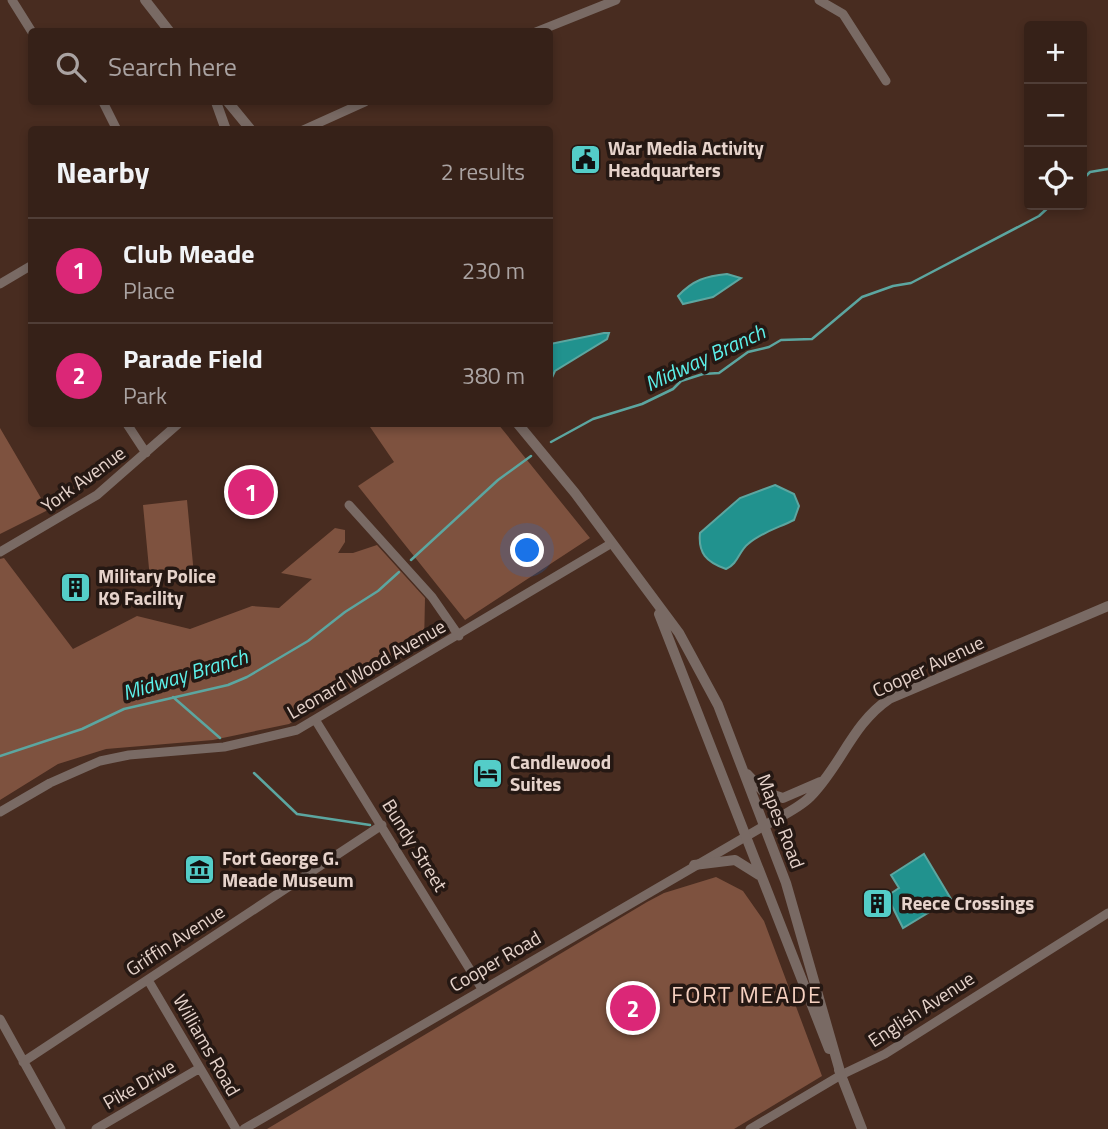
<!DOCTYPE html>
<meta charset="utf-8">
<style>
body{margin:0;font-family:"Titillium Web",sans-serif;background:#3d2921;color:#f1f3f6}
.controls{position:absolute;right:21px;top:21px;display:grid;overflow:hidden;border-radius:7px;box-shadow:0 4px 10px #0003}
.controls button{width:63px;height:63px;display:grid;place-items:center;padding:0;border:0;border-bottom:2px solid #503e37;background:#362118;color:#f1f3f6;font:35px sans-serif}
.you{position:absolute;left:528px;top:551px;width:24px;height:24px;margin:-18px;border:5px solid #fff;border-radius:50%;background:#1a73e8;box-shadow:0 0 0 10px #1a73e833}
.badge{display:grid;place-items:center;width:46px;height:46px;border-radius:50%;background:#db2777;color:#fff;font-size:23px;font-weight:700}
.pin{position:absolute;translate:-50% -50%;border:4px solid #fff;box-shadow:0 2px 7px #0006}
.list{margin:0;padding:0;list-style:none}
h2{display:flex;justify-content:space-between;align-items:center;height:91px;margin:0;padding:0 28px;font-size:30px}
h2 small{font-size:23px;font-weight:400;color:#aaa3a2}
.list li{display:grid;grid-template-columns:46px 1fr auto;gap:21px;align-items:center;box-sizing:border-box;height:105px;padding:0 28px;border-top:2px solid #503e37}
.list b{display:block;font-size:26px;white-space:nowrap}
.list p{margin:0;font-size:23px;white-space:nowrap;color:#aaa3a2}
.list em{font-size:23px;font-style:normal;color:#aaa3a2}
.icon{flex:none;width:38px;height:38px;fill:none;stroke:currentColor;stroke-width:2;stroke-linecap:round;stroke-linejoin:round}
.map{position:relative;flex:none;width:1108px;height:1129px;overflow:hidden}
.search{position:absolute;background:#362118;box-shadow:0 4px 10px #0003;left:28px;top:28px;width:525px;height:77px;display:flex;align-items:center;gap:18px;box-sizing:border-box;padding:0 24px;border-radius:7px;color:#aaa3a2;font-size:26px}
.panel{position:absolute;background:#362118;box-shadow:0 4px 10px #0003;left:28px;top:126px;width:525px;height:301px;border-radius:7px}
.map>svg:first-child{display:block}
</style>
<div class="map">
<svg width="1108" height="1129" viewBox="0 0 1108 1129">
<rect width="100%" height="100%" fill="#482c20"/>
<path fill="#7e523f" d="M368,424H498L590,538L465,620L358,486L394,462Z
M0,428L48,510L0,534Z
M187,500L194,575L150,579L143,505Z
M335,528L345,530V542L338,553H353L377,545L425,598L424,645L289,724L213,740L106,749L58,764L0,800V559L4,558L73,649L137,616L190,629L252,606L279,608L312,579L281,573Z
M716,877L743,891L764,921L822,1076L734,1129H267L647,902L664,893Z"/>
<path fill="#21928e" stroke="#5ca6a0" stroke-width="2" d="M727,274L741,278L713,297L683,304L678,296C693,280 706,276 727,274Z
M604,333H609L607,339L555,371L550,382V344Z
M775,485L794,494L799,506L794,520C778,528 762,532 748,544C739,551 738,564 726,569C706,562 698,553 700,533L740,498Z
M924,854L951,899L903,928L887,896L899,888L891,875Z"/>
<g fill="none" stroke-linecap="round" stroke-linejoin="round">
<path stroke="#5ca6a0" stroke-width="2.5" d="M1082,180L1090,172L1108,169
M551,442L593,419L642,404L673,389L681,381L703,374L719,373L748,352L769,347L781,340L812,339L862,297L893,286L911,283L1039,216L1051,205
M411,560L498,480L531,456
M173,697L220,738
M0,756L82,729L124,709L228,685L247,677L308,641L345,612L378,591L399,572
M254,773L297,814L370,825"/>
<path stroke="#796a64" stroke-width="9" d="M12,0L32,32
M819,0L843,14L886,81
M536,32L616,0
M103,102L117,130
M303,130L365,102
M0,284L32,265
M127,424L146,453
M349,505L432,597L459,636
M0,552L97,495L178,424
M316,721L482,989
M0,812L50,783L100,761L129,755L224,747L297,730L612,543
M148,980L236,1129
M0,1019L61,1129
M23,1062L382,825
M96,1129L200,1068
M244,1129L764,826
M750,1129L841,1075L885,1054L1108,913"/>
<path stroke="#796a64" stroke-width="10" d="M145,0L170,32
M216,102L226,130
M228,102L251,130
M518,424L575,493L679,633L718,705L786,883L841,1075
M659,614L829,1049
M747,774L764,792L783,798L820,782
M764,826C779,817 798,809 810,797C841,766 852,724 889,699L1108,606
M694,865L735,860L759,875
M839,1070L862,1129"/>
</g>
<defs>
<symbol id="civic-square" viewBox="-11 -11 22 22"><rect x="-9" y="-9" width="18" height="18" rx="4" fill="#54cdc8" stroke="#251813"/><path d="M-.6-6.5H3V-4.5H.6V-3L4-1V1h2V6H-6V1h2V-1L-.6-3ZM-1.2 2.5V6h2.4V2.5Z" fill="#111"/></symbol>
<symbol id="building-square" viewBox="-11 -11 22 22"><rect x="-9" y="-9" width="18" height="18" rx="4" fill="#54cdc8" stroke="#251813"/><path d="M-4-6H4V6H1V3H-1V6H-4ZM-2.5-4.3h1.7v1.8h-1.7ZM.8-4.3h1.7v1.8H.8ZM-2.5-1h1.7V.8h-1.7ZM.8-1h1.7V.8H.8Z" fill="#111"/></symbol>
<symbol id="hotel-square" viewBox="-11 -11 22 22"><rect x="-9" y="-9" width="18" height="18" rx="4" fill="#54cdc8" stroke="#251813"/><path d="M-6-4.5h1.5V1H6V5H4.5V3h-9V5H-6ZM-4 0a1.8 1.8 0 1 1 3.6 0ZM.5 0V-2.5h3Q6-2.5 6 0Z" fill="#111"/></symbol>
<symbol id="museum-square" viewBox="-11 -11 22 22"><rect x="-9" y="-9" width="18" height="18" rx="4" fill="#54cdc8" stroke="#251813"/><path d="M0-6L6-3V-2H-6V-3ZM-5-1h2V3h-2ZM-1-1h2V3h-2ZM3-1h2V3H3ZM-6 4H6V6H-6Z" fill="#111"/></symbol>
</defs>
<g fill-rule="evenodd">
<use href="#civic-square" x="568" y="142" width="35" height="35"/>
<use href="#building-square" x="58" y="570" width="35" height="35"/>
<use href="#hotel-square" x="470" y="756" width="35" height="35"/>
<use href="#museum-square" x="182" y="852" width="35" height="35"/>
<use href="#building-square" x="860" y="886" width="35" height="35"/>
</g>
<g text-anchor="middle" stroke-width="7" stroke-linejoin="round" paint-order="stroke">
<g font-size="19" font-weight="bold" fill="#e6d3cb" stroke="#251813" text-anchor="start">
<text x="608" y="155">War Media Activity<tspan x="608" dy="22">Headquarters</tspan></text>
<text x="98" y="583">Military Police<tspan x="98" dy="22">K9 Facility</tspan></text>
<text x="510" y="769">Candlewood<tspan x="510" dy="22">Suites</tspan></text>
<text x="222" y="865">Fort George G.<tspan x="222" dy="22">Meade Museum</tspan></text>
<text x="901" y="910">Reece Crossings</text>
</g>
<g font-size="19" fill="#e6d3cb" stroke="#251813">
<text transform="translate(83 479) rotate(-36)" y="7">York Avenue</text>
<text transform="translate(928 666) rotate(-25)" y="7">Cooper Avenue</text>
<text transform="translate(366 669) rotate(-30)" y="7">Leonard Wood Avenue</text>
<text transform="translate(781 821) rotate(69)" y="7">Mapes Road</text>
<text transform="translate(415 845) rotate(58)" y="7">Bundy Street</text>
<text transform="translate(175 940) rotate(-33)" y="7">Griffin Avenue</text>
<text transform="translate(495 961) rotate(-30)" y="7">Cooper Road</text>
<text transform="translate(921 1009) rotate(-33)" y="7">English Avenue</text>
<text transform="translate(207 1045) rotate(60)" y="7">Williams Road</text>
<text transform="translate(139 1084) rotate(-30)" y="7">Pike Drive</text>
</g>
<g font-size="21" font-style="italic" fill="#5cf0ea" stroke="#251813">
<text transform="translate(705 358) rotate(-25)" y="7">Midway Branch</text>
<text transform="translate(185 675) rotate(-17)" y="7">Midway Branch</text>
</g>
<g font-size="23" letter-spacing="2" fill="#f5d0c0" stroke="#251813">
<text x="747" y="1003">FORT MEADE</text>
</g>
</g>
</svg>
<div class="controls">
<button>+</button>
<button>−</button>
<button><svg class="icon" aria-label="locate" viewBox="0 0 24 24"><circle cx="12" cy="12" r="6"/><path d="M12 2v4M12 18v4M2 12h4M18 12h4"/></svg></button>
</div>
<div class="you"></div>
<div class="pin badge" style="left:251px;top:492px">1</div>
<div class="pin badge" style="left:633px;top:1008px">2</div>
<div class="search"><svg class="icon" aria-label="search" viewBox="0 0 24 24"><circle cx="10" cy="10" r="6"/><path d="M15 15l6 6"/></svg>Search here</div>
<section class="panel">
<h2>Nearby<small>2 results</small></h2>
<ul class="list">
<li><span class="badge">1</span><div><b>Club Meade</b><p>Place</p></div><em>230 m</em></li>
<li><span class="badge">2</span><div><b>Parade Field</b><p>Park</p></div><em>380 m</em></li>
</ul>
</section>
</div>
